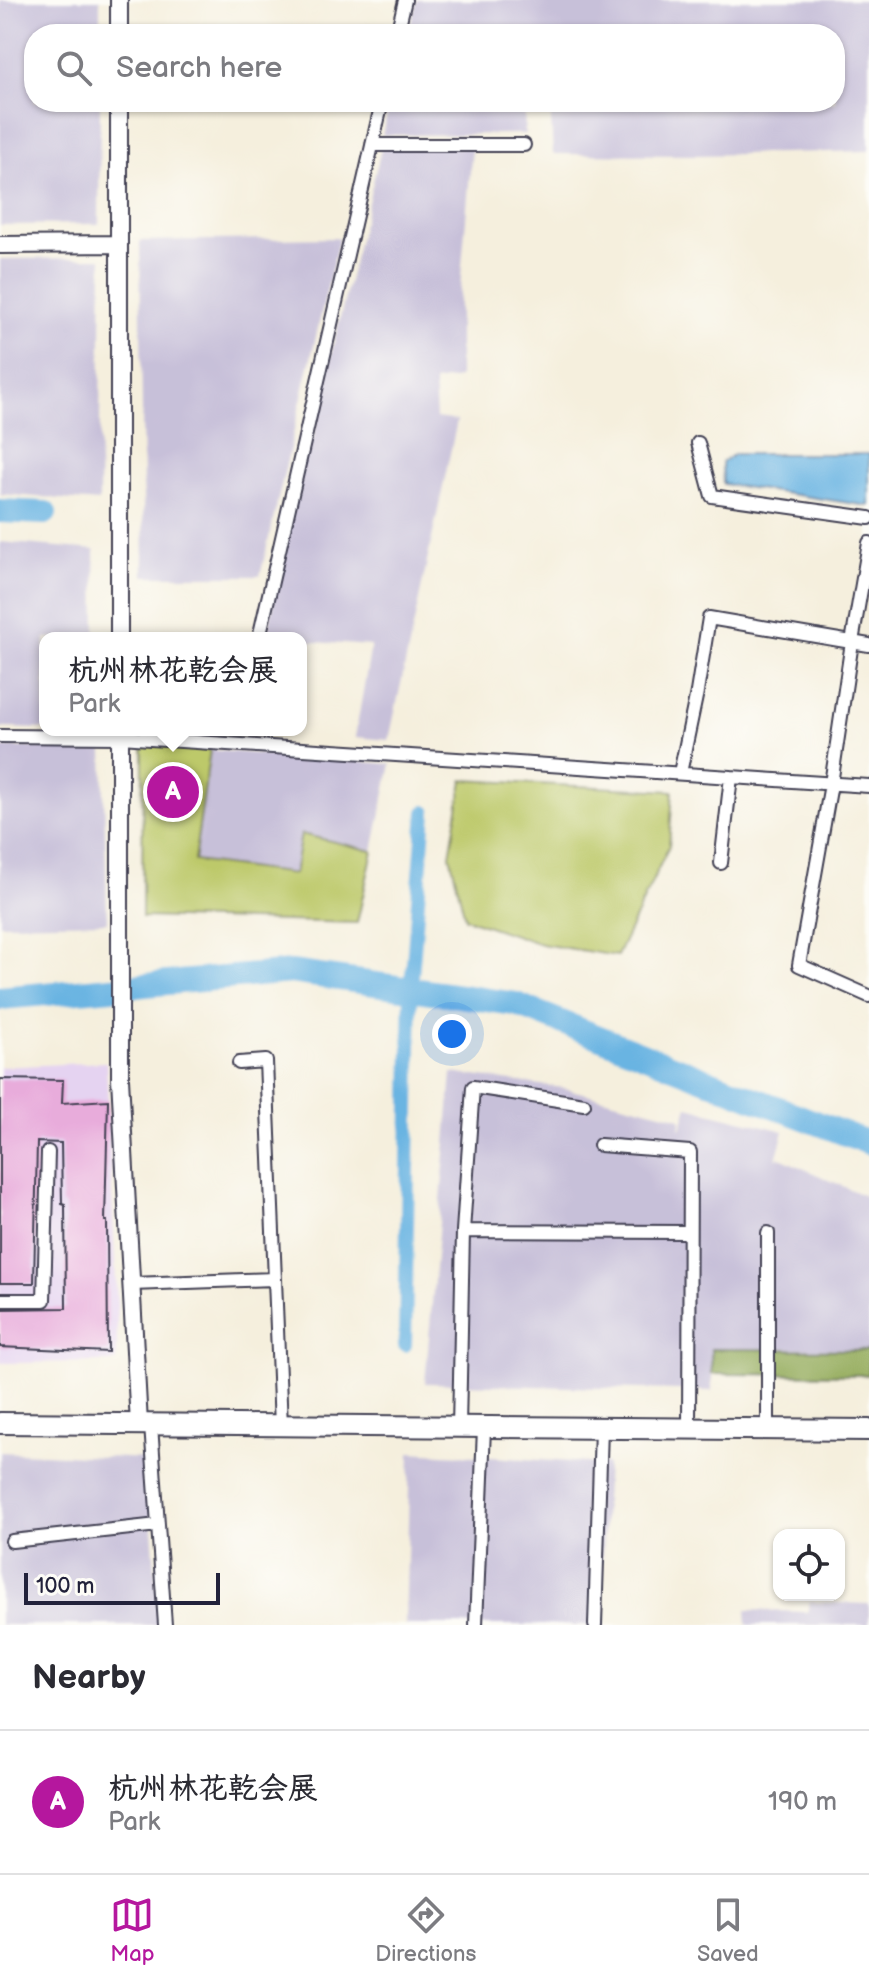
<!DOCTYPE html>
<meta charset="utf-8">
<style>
body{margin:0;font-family:"Balsamiq Sans","LXGW WenKai TC",sans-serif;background:#f7f7f7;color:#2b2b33}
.controls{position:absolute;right:24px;bottom:24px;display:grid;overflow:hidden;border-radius:16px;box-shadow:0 2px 6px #0004}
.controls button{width:72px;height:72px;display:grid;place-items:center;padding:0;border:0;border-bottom:2px solid #e1e1e2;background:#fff;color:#2b2b33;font:40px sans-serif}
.scale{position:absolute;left:24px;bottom:20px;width:196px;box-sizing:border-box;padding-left:8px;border:4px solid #22223b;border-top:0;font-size:22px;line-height:28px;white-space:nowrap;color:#22223b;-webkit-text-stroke:6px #fdfcf7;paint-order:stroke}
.you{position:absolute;left:452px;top:1034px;width:28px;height:28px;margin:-20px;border:6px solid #fff;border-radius:50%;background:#1a73e8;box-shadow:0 0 0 12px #1a73e833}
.badge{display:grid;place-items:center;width:52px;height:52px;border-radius:50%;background:#b5179e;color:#fff;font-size:26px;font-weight:700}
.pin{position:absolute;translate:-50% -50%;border:4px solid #fff;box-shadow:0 2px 8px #0006}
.popup{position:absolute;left:39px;top:632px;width:268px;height:104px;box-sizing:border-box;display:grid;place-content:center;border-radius:16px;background:#fff;filter:drop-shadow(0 2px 6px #0005);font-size:26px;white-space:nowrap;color:#7c7c81}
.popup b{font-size:30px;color:#2b2b33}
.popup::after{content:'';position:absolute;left:50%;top:100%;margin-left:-16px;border:16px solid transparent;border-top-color:#fff}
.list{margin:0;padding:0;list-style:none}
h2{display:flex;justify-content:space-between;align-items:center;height:104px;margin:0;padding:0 32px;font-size:34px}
h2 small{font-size:26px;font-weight:400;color:#7c7c81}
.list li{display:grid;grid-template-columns:52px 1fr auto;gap:24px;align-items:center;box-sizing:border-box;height:144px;padding:0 32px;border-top:2px solid #e1e1e2}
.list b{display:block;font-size:30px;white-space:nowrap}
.list p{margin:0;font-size:26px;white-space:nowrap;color:#7c7c81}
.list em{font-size:26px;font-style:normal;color:#7c7c81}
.icon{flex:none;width:44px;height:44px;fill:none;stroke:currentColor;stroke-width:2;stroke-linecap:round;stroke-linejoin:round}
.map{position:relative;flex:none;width:869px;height:1625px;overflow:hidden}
.search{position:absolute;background:#fff;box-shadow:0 2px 6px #0004;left:24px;right:24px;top:24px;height:88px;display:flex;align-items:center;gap:20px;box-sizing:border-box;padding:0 28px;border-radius:32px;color:#7c7c81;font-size:30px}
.sheet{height:248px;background:#fff}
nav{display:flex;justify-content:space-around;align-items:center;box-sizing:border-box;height:112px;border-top:2px solid #e1e1e2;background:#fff;font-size:22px;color:#7c7c81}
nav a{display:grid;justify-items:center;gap:4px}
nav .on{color:#b5179e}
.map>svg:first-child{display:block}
</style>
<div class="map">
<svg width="869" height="1625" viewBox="0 0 869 1625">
<rect width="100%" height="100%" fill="#fdfcf7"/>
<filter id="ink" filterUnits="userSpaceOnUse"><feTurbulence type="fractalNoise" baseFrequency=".0125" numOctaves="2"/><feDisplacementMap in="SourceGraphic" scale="16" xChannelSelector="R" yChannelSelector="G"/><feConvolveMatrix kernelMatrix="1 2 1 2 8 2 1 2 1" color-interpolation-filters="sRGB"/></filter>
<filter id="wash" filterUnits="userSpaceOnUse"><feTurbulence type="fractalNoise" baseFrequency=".006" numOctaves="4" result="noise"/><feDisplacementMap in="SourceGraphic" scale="32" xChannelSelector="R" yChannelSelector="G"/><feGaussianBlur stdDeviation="1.8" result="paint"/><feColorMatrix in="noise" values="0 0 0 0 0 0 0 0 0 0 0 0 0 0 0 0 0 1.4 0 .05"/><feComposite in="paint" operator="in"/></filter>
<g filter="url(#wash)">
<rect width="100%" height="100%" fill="#f5efdd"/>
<path fill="#e5d3f1" d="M106,1062L117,1305V1362L0,1363V1067Z"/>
<path fill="#c7c0d9" d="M0,0H100V34H34V102H100L99,224L0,225Z
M417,0H869V151L698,155L553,154L550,102H835V34H408Z
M390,102H524L525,134L382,135Z
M382,145L472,148L459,301V378L434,382L436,418L457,421L389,740L355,737L371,646L301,641V638H267L304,441H313L332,351Z
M339,238L260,576H144L140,241Z
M102,258L99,502L0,494V259Z
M0,542L95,550L96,638H45V729L0,728Z
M0,747L103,748L107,922L0,924Z
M210,750L391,764L373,851L301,834L294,874L193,861Z
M452,1073L563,1088L681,1118L680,1132L688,1107L784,1131L776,1159L778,1157L869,1198V1349L712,1348V1391L425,1383Z
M0,1452L147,1459L159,1625H0Z
M410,1452L607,1464L598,1625H405Z
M810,1602L869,1604V1625H747L746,1610L807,1612Z"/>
<path fill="#bdc96b" stroke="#707653" stroke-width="2" d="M143,744L210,750L194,861L294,874L301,834L373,851L357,923L142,917Z
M463,780L673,791L669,846L617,956L541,944L465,918L450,855Z"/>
<path fill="#96ad5f" stroke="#5c684d" stroke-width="2" d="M711,1349L869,1350V1375L712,1374Z"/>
<path fill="#69b4e2" stroke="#466b8e" stroke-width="2" d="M735,454H869V506L723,484L722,462Z"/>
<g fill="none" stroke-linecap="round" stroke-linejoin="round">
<path stroke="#69b4e2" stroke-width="14" d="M405,1345L411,989L425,812"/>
<path stroke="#69b4e2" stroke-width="24" d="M0,511L45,513
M0,998L291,972L516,1004L747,1096L869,1143"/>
</g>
<g id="blocks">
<path fill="#e8acdb" d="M0,1079L63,1080L62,1103L108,1100L105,1221H107L108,1352L0,1347V1309L66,1308L65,1205L62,1204L61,1143L37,1142L34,1283H0Z"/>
</g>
</g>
<g filter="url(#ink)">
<use href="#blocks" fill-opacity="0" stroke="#424153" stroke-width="2"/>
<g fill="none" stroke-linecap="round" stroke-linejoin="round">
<defs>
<path id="minor" d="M397,34L405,0
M372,145H524
M698,443L712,496L869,518
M869,543L852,642L831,784L799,965L869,996
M259,638L382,102
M0,736L120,737L869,786
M680,773L697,692L709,618L869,645
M721,863L731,777
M239,1063L266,1061L281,1426
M600,1145L690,1152L689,1429
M463,1231L473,1087L584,1104
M768,1233V1429
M131,1284L275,1279
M0,1300H44L48,1152
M151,1425L165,1625
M459,1428L463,1231L689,1232
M12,1541L158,1525
M476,1625L484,1428
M595,1625L601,1428"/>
<path id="tertiary" d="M119,0V34
M119,102V638
M0,245L119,244
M120,730V1078L139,1424"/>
<path id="primary" d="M0,1423L869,1430"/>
</defs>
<use href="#minor" stroke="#424153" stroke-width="16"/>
<use href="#tertiary" stroke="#424153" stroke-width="20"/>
<use href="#primary" stroke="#424153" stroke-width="24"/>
<use href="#minor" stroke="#fff" stroke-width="12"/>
<use href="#tertiary" stroke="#fff" stroke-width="16"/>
<use href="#primary" stroke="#fff" stroke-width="20"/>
</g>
</g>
</svg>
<div class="controls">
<button><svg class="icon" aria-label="locate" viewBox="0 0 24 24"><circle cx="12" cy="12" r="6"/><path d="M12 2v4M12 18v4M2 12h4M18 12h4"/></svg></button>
</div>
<div class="scale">100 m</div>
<div class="you"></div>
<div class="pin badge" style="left:173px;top:792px">A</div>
<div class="popup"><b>杭州林花乾会展</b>Park</div>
<div class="search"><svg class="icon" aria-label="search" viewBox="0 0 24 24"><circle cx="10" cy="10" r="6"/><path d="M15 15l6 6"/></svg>Search here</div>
</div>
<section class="sheet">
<h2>Nearby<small></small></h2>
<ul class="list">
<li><span class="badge">A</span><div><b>杭州林花乾会展</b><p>Park</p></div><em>190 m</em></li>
</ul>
</section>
<nav>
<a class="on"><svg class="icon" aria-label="map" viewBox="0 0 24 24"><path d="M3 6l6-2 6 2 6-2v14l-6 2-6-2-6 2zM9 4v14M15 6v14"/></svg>Map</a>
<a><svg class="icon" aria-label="directions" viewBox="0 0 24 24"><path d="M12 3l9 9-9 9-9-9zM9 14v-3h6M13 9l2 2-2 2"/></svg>Directions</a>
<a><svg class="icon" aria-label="saved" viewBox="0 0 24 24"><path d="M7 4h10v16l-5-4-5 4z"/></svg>Saved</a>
</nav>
